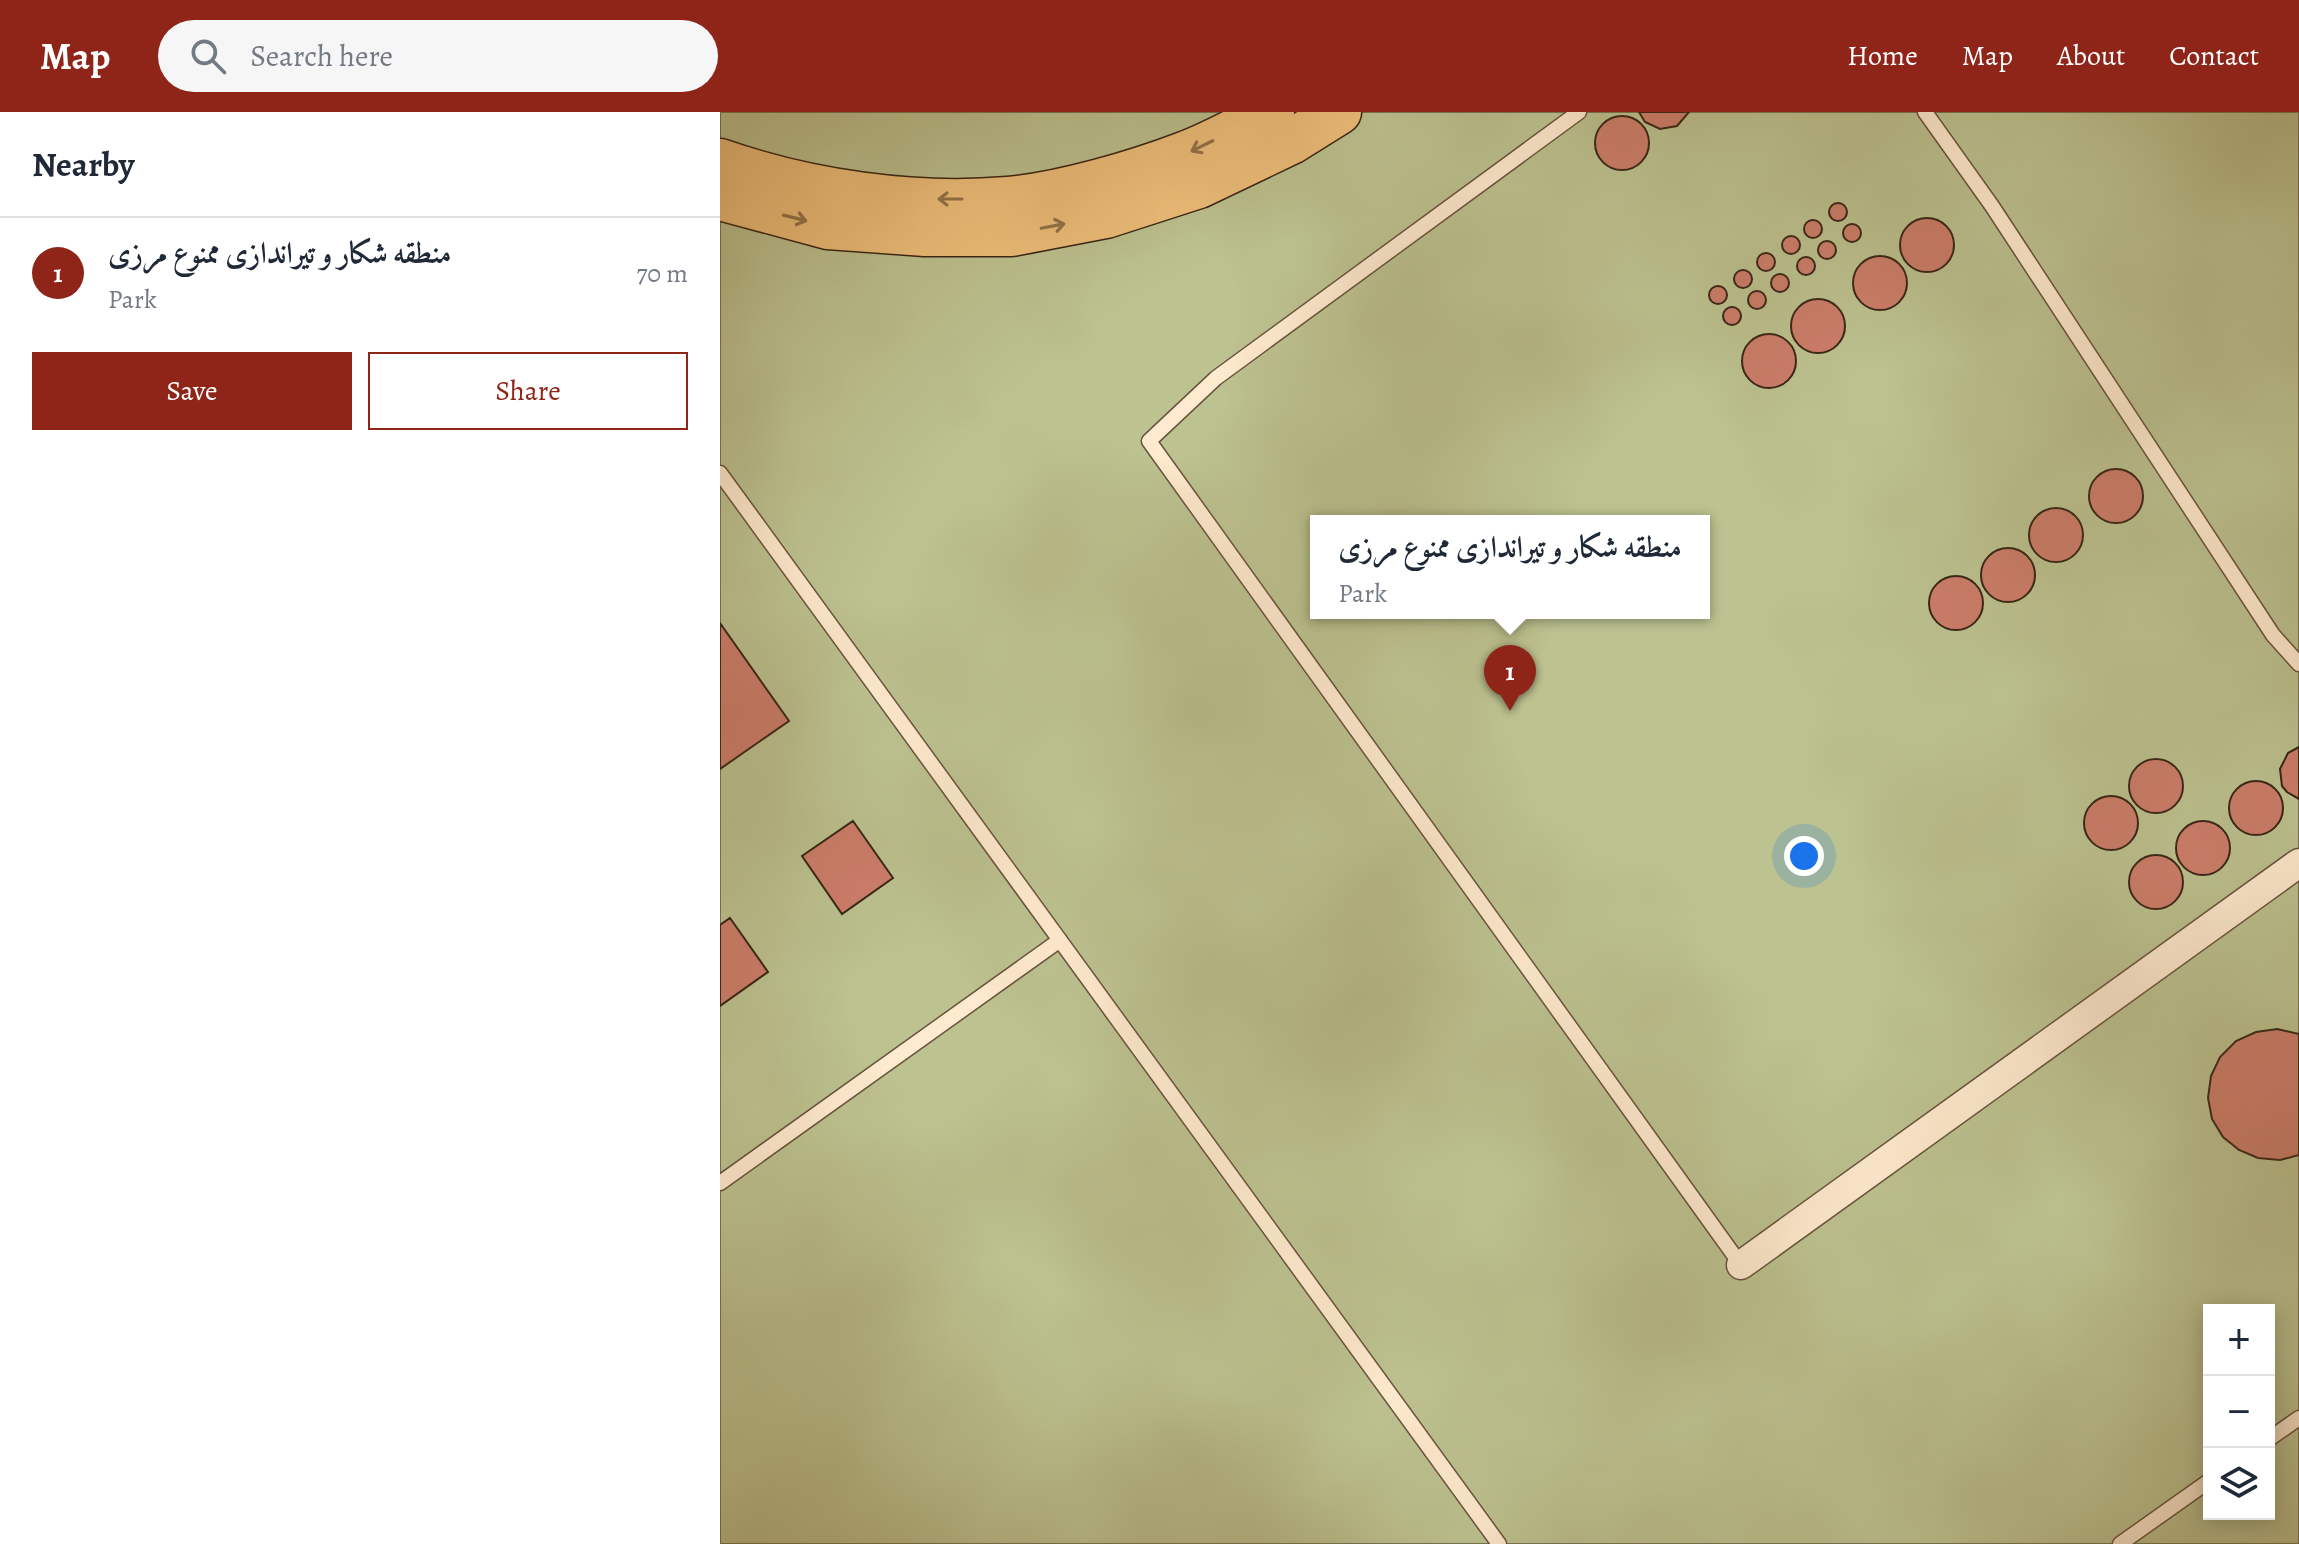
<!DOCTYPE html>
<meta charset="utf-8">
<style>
body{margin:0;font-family:Alegreya,Amiri,serif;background:#f6f6f7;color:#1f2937}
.controls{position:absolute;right:24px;bottom:24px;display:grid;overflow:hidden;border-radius:0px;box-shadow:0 4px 20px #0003}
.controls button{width:72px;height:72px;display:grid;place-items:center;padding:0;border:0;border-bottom:2px solid #e0e1e3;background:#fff;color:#1f2937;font:40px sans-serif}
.you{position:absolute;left:1084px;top:744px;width:28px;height:28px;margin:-20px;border:6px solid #fff;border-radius:50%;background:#1a73e8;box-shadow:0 0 0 12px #1a73e833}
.badge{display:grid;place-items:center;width:52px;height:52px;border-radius:50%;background:#8f2418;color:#fff;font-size:26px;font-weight:700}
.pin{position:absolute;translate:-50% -66px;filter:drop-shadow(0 2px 4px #0008)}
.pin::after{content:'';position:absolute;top:42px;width:28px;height:24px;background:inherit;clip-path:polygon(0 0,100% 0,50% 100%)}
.popup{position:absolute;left:590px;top:403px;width:400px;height:104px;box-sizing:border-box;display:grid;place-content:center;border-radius:0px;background:#fff;filter:drop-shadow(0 2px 6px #0005);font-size:26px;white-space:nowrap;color:#747a83}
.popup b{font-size:30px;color:#1f2937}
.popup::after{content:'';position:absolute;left:50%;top:100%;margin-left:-16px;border:16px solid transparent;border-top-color:#fff}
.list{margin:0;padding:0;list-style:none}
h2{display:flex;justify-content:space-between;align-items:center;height:104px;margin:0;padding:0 32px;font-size:34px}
h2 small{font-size:26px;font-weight:400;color:#747a83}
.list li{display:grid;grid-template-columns:52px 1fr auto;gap:24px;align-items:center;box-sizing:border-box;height:112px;padding:0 32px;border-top:2px solid #e0e1e3}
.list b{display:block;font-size:30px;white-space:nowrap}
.list p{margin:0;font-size:26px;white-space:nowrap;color:#747a83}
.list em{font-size:26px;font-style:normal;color:#747a83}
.actions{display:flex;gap:16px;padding:24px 32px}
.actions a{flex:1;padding:18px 0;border:2px solid #8f2418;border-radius:0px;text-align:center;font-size:28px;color:#8f2418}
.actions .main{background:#8f2418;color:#fff}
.icon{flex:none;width:44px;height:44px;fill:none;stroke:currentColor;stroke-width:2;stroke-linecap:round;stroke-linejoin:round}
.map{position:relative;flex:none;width:1579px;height:1432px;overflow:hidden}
header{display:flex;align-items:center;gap:48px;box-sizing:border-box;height:112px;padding:0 40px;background:#8f2418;color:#fff}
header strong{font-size:38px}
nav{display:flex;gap:44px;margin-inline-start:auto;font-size:28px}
.search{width:560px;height:72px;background:#f6f6f7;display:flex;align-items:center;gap:20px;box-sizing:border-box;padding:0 28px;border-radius:44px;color:#747a83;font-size:30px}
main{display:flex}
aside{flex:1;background:#fff}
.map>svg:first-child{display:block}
</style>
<header>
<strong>Map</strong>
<div class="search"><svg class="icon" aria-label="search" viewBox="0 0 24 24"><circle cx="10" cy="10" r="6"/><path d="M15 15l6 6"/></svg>Search here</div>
<nav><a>Home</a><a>Map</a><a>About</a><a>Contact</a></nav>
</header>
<main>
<aside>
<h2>Nearby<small></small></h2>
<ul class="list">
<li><span class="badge">1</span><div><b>منطقه شکار و تیراندازی ممنوع مرزی</b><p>Park</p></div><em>70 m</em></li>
</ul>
<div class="actions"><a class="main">Save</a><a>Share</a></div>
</aside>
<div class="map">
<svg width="1579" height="1432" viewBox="0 0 1579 1432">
<rect width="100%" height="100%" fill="#fddeb4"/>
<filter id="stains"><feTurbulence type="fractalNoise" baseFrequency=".0025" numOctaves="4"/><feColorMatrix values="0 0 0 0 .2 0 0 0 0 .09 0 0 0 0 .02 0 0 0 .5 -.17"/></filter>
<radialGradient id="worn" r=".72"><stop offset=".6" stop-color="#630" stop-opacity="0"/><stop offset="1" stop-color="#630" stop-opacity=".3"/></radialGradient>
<path fill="#bcc290" stroke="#7a7452" stroke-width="2" fill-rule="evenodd" d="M0,0H1579V1432H0ZM596,409H984V501H596ZM1489,1198H1549V1402H1489Z"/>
<path fill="#cc7d6a" stroke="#382515" stroke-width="2" d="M919,0H969L957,14L940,17L925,10Z
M875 31a27 27 0 1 1 54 0a27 27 0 1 1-54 0Z
M1109 100a9 9 0 1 1 18 0a9 9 0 1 1-18 0Z
M1180 133a27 27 0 1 1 54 0a27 27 0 1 1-54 0Z
M1084 117a9 9 0 1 1 18 0a9 9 0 1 1-18 0Z
M1123 121a9 9 0 1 1 18 0a9 9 0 1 1-18 0Z
M1062 133a9 9 0 1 1 18 0a9 9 0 1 1-18 0Z
M1098 138a9 9 0 1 1 18 0a9 9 0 1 1-18 0Z
M1037 150a9 9 0 1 1 18 0a9 9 0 1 1-18 0Z
M1133 171a27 27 0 1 1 54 0a27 27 0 1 1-54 0Z
M1077 154a9 9 0 1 1 18 0a9 9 0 1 1-18 0Z
M1014 167a9 9 0 1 1 18 0a9 9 0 1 1-18 0Z
M1051 171a9 9 0 1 1 18 0a9 9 0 1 1-18 0Z
M989 183a9 9 0 1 1 18 0a9 9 0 1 1-18 0Z
M1028 188a9 9 0 1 1 18 0a9 9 0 1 1-18 0Z
M1071 214a27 27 0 1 1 54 0a27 27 0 1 1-54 0Z
M1003 204a9 9 0 1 1 18 0a9 9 0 1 1-18 0Z
M1022 249a27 27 0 1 1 54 0a27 27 0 1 1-54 0Z
M1369 384a27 27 0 1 1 54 0a27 27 0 1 1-54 0Z
M1309 423a27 27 0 1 1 54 0a27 27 0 1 1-54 0Z
M1261 463a27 27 0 1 1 54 0a27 27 0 1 1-54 0Z
M1209 491a27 27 0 1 1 54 0a27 27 0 1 1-54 0Z
M0,511L69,609L0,657Z
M1579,635V687L1567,680L1562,674L1560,657L1568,641Z
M1409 674a27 27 0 1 1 54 0a27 27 0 1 1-54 0Z
M1509 696a27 27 0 1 1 54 0a27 27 0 1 1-54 0Z
M1364 711a27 27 0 1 1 54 0a27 27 0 1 1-54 0Z
M133,709L173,766L122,802L82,744Z
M1456 736a27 27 0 1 1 54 0a27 27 0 1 1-54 0Z
M1409 770a27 27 0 1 1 54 0a27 27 0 1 1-54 0Z
M10,806L48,860L0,894V813Z
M1557,917L1579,922V1043L1560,1048L1538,1046L1519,1038L1503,1025L1492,1007L1488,986L1491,964L1500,945L1516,929L1536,920Z"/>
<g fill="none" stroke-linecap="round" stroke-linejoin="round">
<defs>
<path id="lane" d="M859,0L496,266L429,329L1021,1153
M1205,0L1272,94L1553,523L1579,552
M0,361L779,1432
M0,1071L340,828
M1549,1327L1579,1306
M1400,1432L1489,1369"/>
<path id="street" d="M1021,1153L1579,751"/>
<path id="primary" d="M0,49C89,80 193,95 288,87C342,82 414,61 464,42C494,31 523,14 552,0
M0,86L108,115L205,122H292L386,104L479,74L571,30L619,0"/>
</defs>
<use href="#lane" stroke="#69533d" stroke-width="17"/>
<use href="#street" stroke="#69533d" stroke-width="31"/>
<use href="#primary" stroke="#382515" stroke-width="47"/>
<use href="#lane" stroke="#feeace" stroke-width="14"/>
<use href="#street" stroke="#feeace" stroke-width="28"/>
<use href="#primary" stroke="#eebf7a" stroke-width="44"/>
</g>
<defs><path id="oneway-shaft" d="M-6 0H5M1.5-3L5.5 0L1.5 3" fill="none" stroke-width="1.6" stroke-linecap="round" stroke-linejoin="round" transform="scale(2)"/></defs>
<g stroke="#937248">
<use href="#oneway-shaft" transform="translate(482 34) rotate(154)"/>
<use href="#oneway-shaft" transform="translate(230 87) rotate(180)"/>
<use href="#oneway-shaft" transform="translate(75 106) rotate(14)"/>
<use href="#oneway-shaft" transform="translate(333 114) rotate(-11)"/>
</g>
<rect width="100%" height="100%" filter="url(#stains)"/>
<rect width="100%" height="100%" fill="url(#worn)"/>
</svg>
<div class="controls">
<button>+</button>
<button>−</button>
<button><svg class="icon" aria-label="layers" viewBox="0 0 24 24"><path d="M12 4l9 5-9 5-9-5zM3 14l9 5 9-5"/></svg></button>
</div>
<div class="you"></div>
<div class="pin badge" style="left:790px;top:599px">1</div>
<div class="popup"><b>منطقه شکار و تیراندازی ممنوع مرزی</b>Park</div>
</div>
</main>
